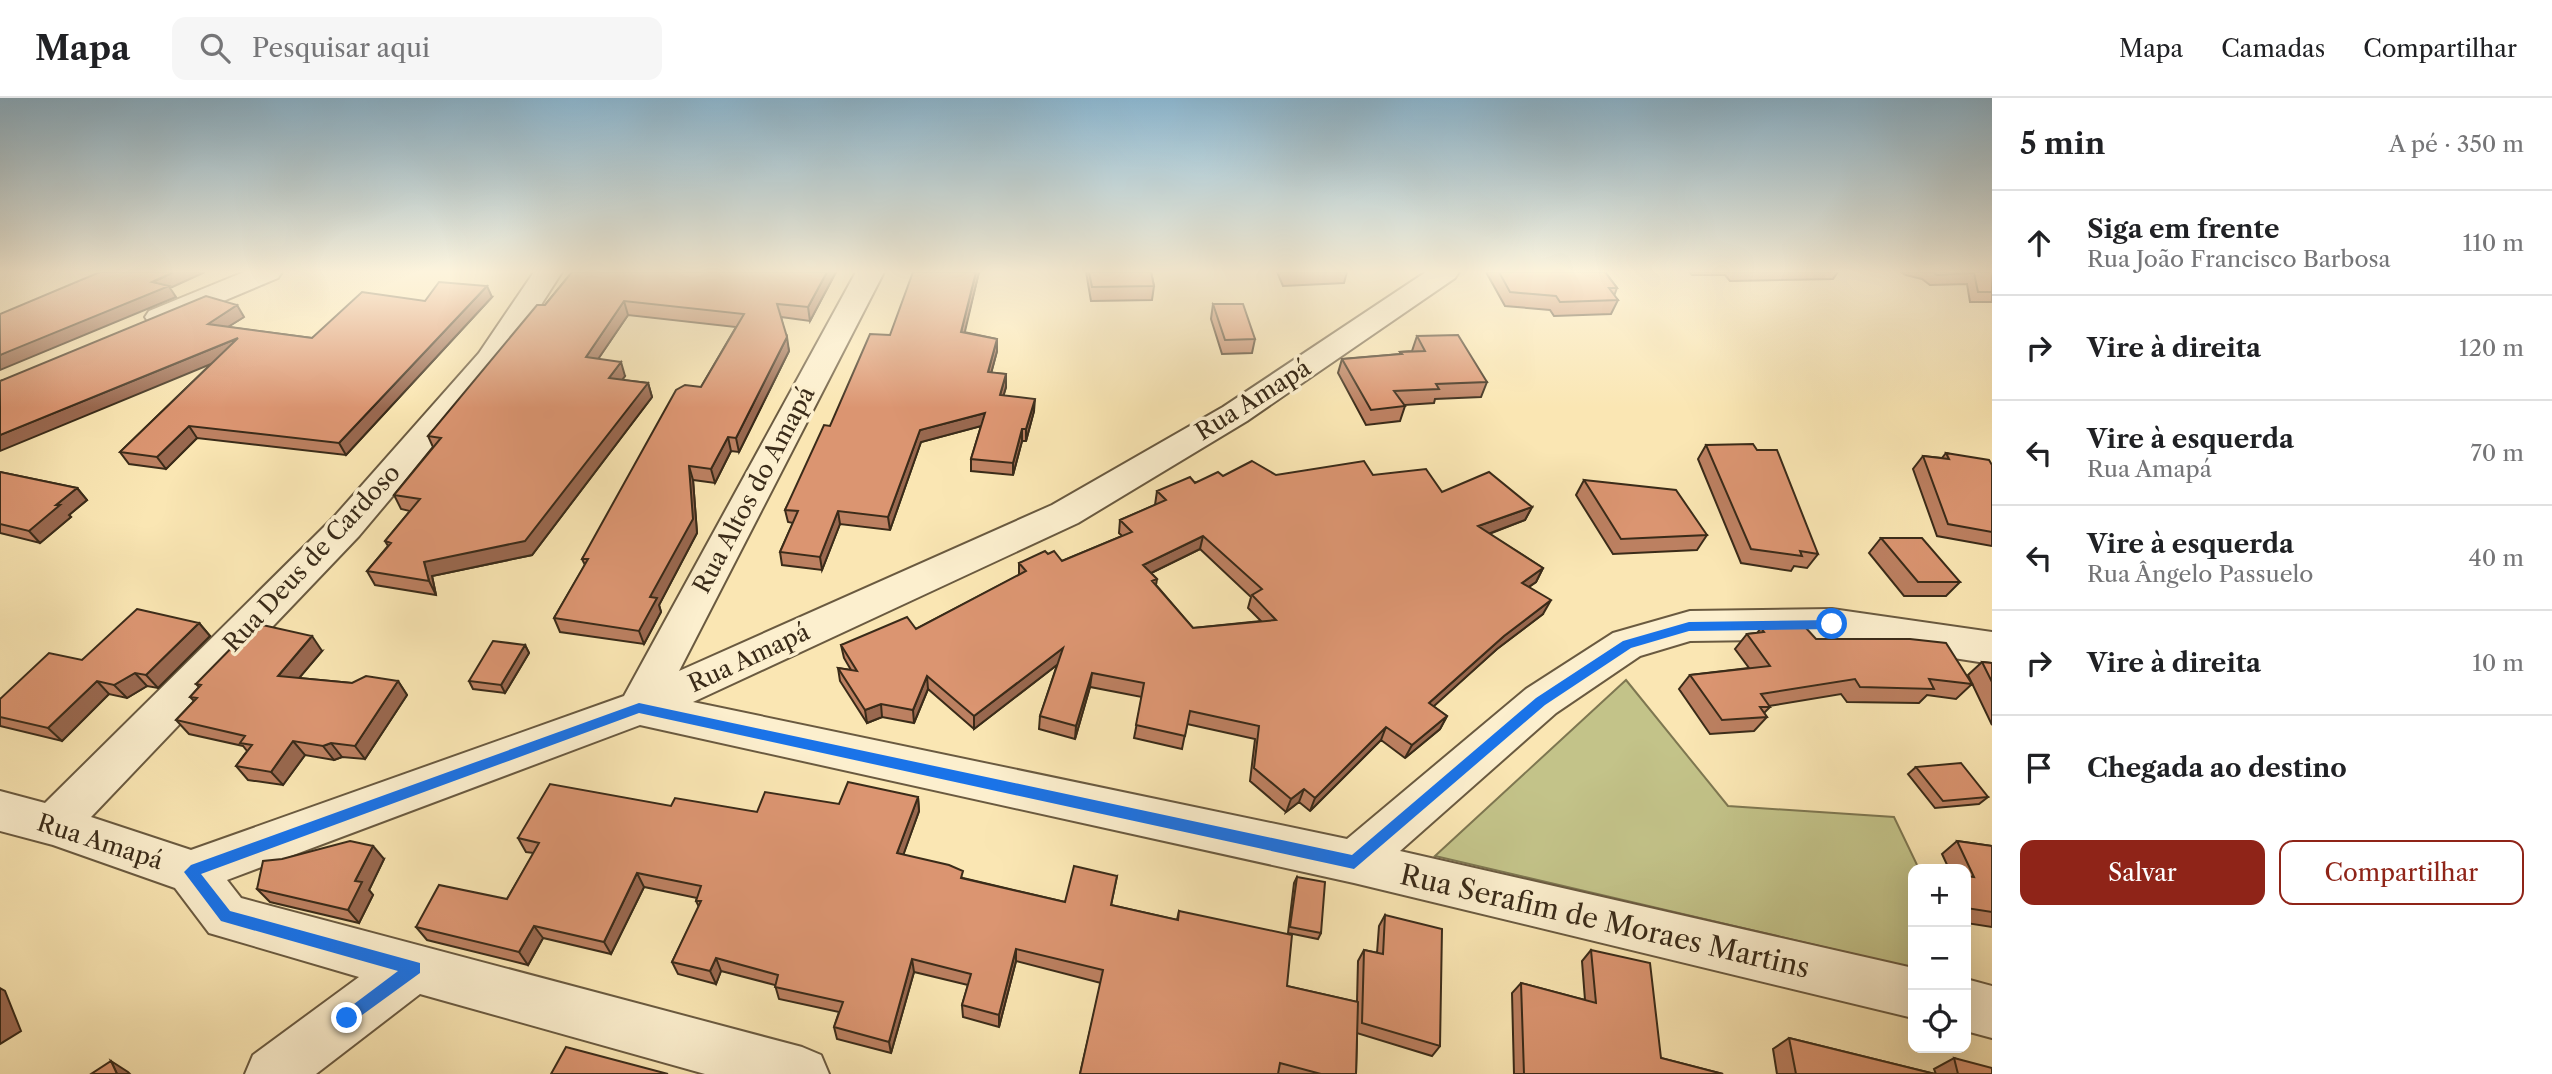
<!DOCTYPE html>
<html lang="pt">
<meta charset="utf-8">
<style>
body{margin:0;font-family:"Libre Caslon Text",serif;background:#f6f6f6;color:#202124}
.controls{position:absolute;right:21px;bottom:21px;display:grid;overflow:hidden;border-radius:14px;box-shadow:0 7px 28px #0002}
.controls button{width:63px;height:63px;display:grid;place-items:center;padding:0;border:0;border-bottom:2px solid #e0e0e0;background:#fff;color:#202124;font:35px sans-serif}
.stop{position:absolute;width:21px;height:21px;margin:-16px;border:5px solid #1a73e8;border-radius:50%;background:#fff}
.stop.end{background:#1a73e8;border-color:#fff;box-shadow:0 2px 7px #0008}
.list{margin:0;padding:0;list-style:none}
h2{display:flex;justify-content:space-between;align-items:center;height:91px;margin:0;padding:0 28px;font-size:30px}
h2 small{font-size:23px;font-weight:400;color:#757577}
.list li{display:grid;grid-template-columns:46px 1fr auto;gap:21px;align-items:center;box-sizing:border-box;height:105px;padding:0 28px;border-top:2px solid #e0e0e0}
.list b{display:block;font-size:26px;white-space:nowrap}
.list p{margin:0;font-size:23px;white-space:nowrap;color:#757577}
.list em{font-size:23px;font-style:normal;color:#757577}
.actions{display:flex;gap:14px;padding:21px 28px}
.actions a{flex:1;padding:16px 0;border:2px solid #8f2418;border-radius:14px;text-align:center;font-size:24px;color:#8f2418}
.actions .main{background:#8f2418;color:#fff}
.icon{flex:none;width:38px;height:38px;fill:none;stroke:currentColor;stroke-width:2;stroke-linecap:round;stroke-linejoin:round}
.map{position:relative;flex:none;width:1992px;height:976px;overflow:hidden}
header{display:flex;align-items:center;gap:42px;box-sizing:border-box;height:98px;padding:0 35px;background:#fff;border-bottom:2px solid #e0e0e0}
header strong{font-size:33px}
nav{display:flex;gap:38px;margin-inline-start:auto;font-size:24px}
.search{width:490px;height:63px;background:#f6f6f6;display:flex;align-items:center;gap:18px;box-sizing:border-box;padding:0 24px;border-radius:14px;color:#757577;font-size:26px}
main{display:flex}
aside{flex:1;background:#fff}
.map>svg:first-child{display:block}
</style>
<header>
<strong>Mapa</strong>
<div class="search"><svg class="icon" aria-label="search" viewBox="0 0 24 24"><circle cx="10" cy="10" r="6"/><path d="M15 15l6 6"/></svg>Pesquisar aqui</div>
<nav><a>Mapa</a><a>Camadas</a><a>Compartilhar</a></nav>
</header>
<main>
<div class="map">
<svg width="1992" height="976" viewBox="0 0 1992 976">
<rect width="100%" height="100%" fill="#fae6b3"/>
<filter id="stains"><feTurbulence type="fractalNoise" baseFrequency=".00286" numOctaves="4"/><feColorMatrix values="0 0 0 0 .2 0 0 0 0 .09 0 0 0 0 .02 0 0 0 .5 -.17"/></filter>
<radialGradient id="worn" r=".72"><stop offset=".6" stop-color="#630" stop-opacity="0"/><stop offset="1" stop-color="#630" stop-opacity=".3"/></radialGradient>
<path fill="#c3c389" stroke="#7e7751" stroke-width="2" d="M1626,582L1728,708L1894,719L1919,771H1913V870L1435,758Z"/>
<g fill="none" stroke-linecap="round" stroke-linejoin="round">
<defs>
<path id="minor" d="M244,174H282L278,180L171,225L160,228L149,225L145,219L149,213Z
M534,174H562L502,268L359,438L91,719L191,752L624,598L856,174H884L679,573L1052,407L1223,309L1426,174H1459L1455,180L1247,323L1078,425L693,604L1347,741L1526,591L1613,535L1690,513L1832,511L1992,534V566L1832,541L1690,543L1640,558L1556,615L1400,753L1913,870V920L1354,785L640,627L227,782L241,800L802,949L821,957L829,976H705L420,896L316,976H245L253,957L359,879L209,835L175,790L53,747L0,733V693L45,705L333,420L479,255Z
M1966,881L1992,888V940L1966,933Z"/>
</defs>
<use href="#minor" stroke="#6a5a40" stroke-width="4"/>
<use href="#minor" fill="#fcefce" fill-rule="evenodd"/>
</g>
<path fill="#bc8061" stroke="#3a2b19" stroke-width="2" fill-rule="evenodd" d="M572,174H836L810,223L781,219L789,253L739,354L731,353L715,385L693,382L697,435L659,507L661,514L644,546L560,534L554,520L585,467L582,461L701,289L736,229L628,217L598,261L625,278L622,282L648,285L652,299L532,457L432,478L436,497L375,487L367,473L388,448L385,443L410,413L401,411L394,397L433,349L428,338L545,207Z
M979,174L964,234L997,241V253L991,275L1006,276V289L1003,298L1034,313L1026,343H1022L1013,377L971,373V361L981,328L921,344L890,432L840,426L822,472L782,467L780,454L793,425L788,424L785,412L830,328Z
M1086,174H1151L1154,188L1152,202L1091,203Z
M1277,174H1347L1344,185L1283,188Z
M1486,174H1605L1617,190L1614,198L1618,202L1611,216L1554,218L1550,212L1505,208Z
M1689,174H1838L1833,181L1730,183L1725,177H1692Z
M1901,174H1992V204H1970L1967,186L1930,187L1922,181L1906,177Z
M492,199L346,357L197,340L166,371L129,366L120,354L211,266L0,283L244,219L228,229L312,240L425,203Z
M1213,206L1255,241L1252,255L1222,256L1211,221Z
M1417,238L1487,284L1481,299L1435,301L1434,305L1404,307L1405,308L1400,323L1366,327L1338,275L1342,261L1400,256V254L1412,253Z
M1706,347L1818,456L1807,470L1794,468L1791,473L1741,465L1698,361Z
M1946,355L1992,367V448L1937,438L1913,371L1923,358L1942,360Z
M0,374L77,390L87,402L69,417L71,419L40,445L0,435Z
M1276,377H1373L1442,394L1532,409L1525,422L1489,436L1543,470L1536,484L1529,489L1543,516L1497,551L1433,608L1447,618L1440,631L1405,660L1381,642L1310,713L1299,704L1286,714L1250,683L1255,641L1187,626L1182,651L1134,640L1142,599L1090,589L1075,641L1039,631L1040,618L1057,567L974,631L928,591L914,625L882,619L867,625L840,583L838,570L851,572L844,560L841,547L916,531L1019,477V465L1048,456L1062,463L1122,438L1119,435L1120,422L1155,407L1157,393L1223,378ZM1200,451L1251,499L1248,510L1261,523L1193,530L1156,487L1157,481L1151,475Z
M1584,382L1707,437L1697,452L1613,456L1576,397Z
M1881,440L1960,484L1946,498H1904L1869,455Z
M199,525L210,538L158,590L147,588L127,600L109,596L62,643L0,628V601L82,562Z
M1761,530L1816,541L1972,586L1956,601L1927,597L1919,605L1847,604L1841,596L1769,608L1770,609L1764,615L1767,619L1754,633L1710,636L1679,591L1690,577L1749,570L1735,551L1747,536L1757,535Z
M525,547L529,555L505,595L473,591L469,583Z
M322,553L299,580L352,585L398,583L407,597L365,661L342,659L334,662L305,657L283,687L248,682L236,668L247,653L243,648L189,636L176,622L194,603L190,599L199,589L196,586Z
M1982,564L1992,565V627L1968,577Z
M1916,669L1988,699L1979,706L1935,710L1908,676Z
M918,699L919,713L903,757L963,780L1065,804L1117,778L1111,807L1177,822L1179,813L1287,888L1357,904L1358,863L1364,852L1377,855L1379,828L1385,817L1440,948L1432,958L1357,935L1356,976H1080L1101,885L1016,863L999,929L963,919L962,907L968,887L914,874L891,955L837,941L834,929L839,914L779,901L775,887L721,873L716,886L678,876L672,864L699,809L696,803L697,800L644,789L611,856L543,840L528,867L427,842L416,829L507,801L534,755L526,754L518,740L671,708L757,714Z
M1957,743L1992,748V829L1966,825V771H1949L1942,756Z
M384,761L369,792L373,797L359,825L270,804L257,791Z
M1297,779L1321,835L1318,841L1288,835L1294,785Z
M1591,852L1661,960L1723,976H1514L1512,895L1521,885L1585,902L1582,863Z
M1789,940L1935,976H1777L1773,951Z
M1954,960L1992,976H1936L1934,971Z"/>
<path fill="#99684f" stroke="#3a2b19" stroke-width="2" d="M174,174H205L170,190L176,199L0,272V257Z
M827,174H836L810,223L808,209Z
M976,174H979L962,246L961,234Z
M487,188L492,199L346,357L339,345Z
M624,203L628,217L590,273L586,259Z
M237,207L244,219L215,237L208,226Z
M787,239L789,253L739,354L736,340Z
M238,240L245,252L0,353V337Z
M997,241V253L988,287V274Z
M621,264L625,278L613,294L609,280Z
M1006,276V289L1000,310V297Z
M648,285L652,299L532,457L432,478L436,497L429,483L424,464Z
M1035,301L1034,313L1026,343V331Z
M985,315V327L921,344L890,432L888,419L920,332Z
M189,328L197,340L166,371L157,359Z
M1022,331V343L1013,377V365Z
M728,339L731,353L715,385L711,371Z
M689,368L693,382L697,435L659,507L661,514L644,546L639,533L650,499Z
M77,390L87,402L69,417L71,419L40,445L29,433L56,407Z
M1532,409L1525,422L1472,442L1478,428Z
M838,413L840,426L822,472L820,459Z
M1203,438L1200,451L1141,480L1143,467Z
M1543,470L1536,484L1515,498L1522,485Z
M1551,502L1543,516L1497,551L1423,618L1429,605L1504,538Z
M199,525L210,538L158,590L146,577Z
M312,538L322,553L289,592L278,578Z
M525,547L529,555L505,595L501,587Z
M1063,550L1062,563L974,631V618Z
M135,575L147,588L127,600L114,587Z
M1092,575L1090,589L1075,641L1076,628Z
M927,578L928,591L914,625L913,612Z
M97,583L109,596L62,643L48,630Z
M398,583L407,597L365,661L355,648Z
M881,606L882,619L867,625L865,612Z
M1447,618L1440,631L1405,660L1412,647Z
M1386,629L1381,642L1310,713L1315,700Z
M293,643L305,657L283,687L271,674Z
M331,645L342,659L334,662L323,648Z
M1304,691L1299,704L1286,714L1291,701Z
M918,699L919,713L899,769L897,755Z
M373,748L384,761L369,792L373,797L359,825L348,812L355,783Z
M637,775L644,789L611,856L604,844Z
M534,828L543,840L528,867L519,854Z
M1016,851V863L999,929V917Z
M716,860L721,873L716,886L710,873Z
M912,861L914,874L891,955L889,944Z
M0,890L5,893L21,933L0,946Z
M111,963L128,974L130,976H117Z"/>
<path fill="#db9571" stroke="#3a2b19" stroke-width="2" fill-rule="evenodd" d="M100,174H174L152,184L169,188L0,257V216Z
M572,174H827L808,209L777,206L787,239L736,340L728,339L711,371L689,368L693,421L650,499L657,500L639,533L554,520L588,461H582L676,292L685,287L701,289L744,216L624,203L586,259L621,264L609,280L648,285L525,443L424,464L429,483L367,473L391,445L385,443L420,401L394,397L441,340L428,338L537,207H545Z
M913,174H976L961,234L997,241L988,274L1006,276L1000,297L1035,301L1026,331H1022L1013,365L971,361L985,315L920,332L888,419L838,413L820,459L780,454L798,413L785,412L824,327L830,328L870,236L890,237Z
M1089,174H1151L1154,188L1092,189Z
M1499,174H1605L1617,190H1609L1618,202L1560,204L1556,198L1510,194Z
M1933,174H1992V194H1978L1974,175L1937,177Z
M439,184L487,188L339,345L189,328L157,359L120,354L238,240L0,337V283L206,198L237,207L208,226L312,240L362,194L425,203Z
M1213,206H1243L1255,241L1225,242Z
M1458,237L1487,284L1436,286L1439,291L1394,293L1405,308L1371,312L1342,261L1402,256L1400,254L1425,253L1417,238Z
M1753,346L1757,352H1777L1818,456L1800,453L1802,458L1751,451L1706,347Z
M1946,355L1989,362L1992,367V434L1948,426L1923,358L1949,361Z
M1252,363L1276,377L1364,363L1373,377L1426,371L1442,394L1489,374L1532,409L1478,428L1543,470L1522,485L1551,502L1504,538L1429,605L1447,618L1412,647L1386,629L1315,700L1304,691L1291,701L1254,670L1259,628L1190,613L1185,638L1136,627L1144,585L1092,575L1076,628L1040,618L1063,550L974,618L927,578L913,612L881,606L865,612L838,570L857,573L841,547L907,519L916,531L1026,473L1019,465L1045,453L1048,456L1054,453L1062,463L1132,434L1120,422L1166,402L1157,393L1190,379L1195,385L1218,374L1223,378ZM1203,438L1262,491L1252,497L1276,522L1193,530L1152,483L1157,481L1143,467Z
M0,374L77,390L56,407H60L29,433L0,426Z
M1584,382L1676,392L1707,437L1621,441Z
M1881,440H1922L1960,484H1918Z
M137,511L199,525L146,577L135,575L114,587L97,583L48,630L0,619V601L49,555L82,562Z
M258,526L312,538L278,578L352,585L366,578L398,583L355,648L331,645L323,648L293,643L271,674L236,668L252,647L240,645L245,638L176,622L197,600L190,599L201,587L196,586L246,535H250Z
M1761,530H1806L1816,541H1910L1946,545L1972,586L1929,581L1934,591L1860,589L1855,581L1761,596L1770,609H1760L1767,619L1722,622L1690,577L1770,568L1747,536L1764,534Z
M493,543L525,547L501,587L469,583Z
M1982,564L1992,565V584Z
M1961,665L1988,699L1943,703L1916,669Z
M848,684L918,699L897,755L949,767L963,773L961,780L1065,804L1074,768L1117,778L1111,807L1178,822L1179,813L1292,837L1287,888L1358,904L1356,976H1321L1280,965L1278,976H1080L1103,872L1016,851L999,917L962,907L971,876L912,861L889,944L834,929L843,904L775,889L778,877L716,860L710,873L672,864L701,803H696L701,788L637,775L604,844L534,828L519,854L416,829L439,787L507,801L539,745L518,740L550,686L671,708L675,700L757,714L765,694L839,706Z
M350,743L373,748L355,783L362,784L348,812L257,791L263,763L282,761Z
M1957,743L1992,748V814L1966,810V778L1974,779Z
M1297,779L1325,784L1321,835L1290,829Z
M1385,817L1442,831L1440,948L1362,925L1364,852L1383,856Z
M1591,852L1650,865L1661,960L1723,976H1524L1521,885L1596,905Z
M1789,940L1935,976H1796Z
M566,949L668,976H551Z
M1954,960L1992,970V976H1958Z
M111,963L117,976H91Z"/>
<linearGradient id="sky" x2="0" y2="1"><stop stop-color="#8bb8d3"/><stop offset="0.56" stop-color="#fdf4dd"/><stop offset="1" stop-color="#fdf4dd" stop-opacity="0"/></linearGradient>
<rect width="1992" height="310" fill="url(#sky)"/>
<path fill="#1a73e8" d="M1832,522L1838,526L1832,531L1689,533L1631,550L1545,607L1354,771L639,615L201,776L230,813L420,865V875L347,928L339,920L342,915L398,873L221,823L184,774L191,767L639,605L1352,757L1536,600L1623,543L1689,524Z"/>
<g text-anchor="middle" stroke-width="7" stroke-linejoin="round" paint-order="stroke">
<g font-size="24" fill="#3a2b19" stroke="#fcefce">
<text transform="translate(1253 302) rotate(-32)" y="8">Rua Amapá</text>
<text transform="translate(754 392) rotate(-62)" y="8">Rua Altos do Amapá</text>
<text transform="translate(312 460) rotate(-47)" y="8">Rua Deus de Cardoso</text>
<text transform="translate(749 560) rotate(-25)" y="8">Rua Amapá</text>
<text transform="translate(100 744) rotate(18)" y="8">Rua Amapá</text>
</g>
<g font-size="28" fill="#3a2b19" stroke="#fcefce">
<text transform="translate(1605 823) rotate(13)" y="10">Rua Serafim de Moraes Martins</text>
</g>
</g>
<rect width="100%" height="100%" filter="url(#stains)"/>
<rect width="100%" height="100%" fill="url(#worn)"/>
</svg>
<div class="controls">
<button>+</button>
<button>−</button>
<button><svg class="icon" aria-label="locate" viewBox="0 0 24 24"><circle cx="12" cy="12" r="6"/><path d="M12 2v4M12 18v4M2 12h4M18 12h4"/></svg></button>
</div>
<div class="stop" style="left:1832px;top:526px"></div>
<div class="stop end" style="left:347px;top:920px"></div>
</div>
<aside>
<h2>5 min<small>A pé · 350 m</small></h2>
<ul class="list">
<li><svg class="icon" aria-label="ahead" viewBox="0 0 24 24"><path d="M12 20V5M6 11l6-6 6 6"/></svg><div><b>Siga em frente</b><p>Rua João Francisco Barbosa</p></div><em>110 m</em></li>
<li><svg class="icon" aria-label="right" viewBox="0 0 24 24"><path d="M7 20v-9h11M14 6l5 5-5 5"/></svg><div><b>Vire à direita</b></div><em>120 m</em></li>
<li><svg class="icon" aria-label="left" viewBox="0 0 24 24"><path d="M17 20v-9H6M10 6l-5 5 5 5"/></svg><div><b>Vire à esquerda</b><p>Rua Amapá</p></div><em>70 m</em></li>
<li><svg class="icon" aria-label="left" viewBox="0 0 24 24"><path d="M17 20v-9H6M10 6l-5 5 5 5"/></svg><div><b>Vire à esquerda</b><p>Rua Ângelo Passuelo</p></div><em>40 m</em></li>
<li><svg class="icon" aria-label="right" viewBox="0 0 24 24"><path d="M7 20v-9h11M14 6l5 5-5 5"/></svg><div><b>Vire à direita</b></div><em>10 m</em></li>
<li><svg class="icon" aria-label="arrive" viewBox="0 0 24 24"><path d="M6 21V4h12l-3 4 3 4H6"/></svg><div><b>Chegada ao destino</b></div></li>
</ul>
<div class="actions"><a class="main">Salvar</a><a>Compartilhar</a></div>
</aside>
</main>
